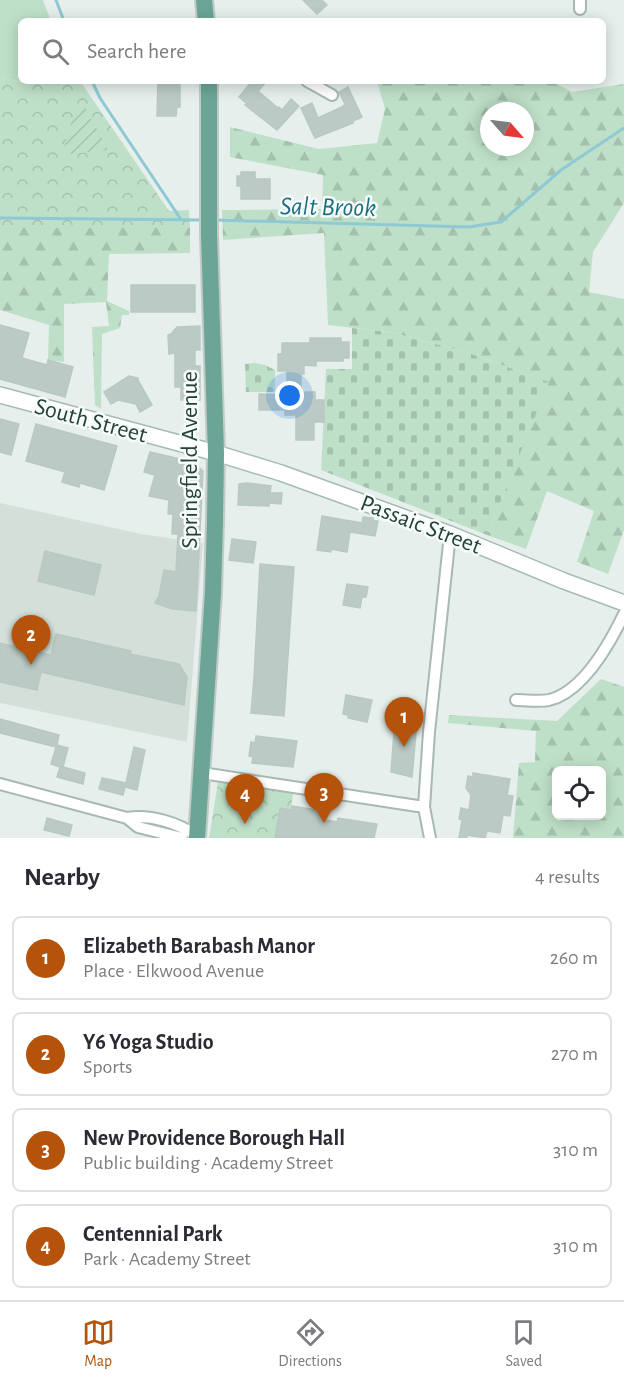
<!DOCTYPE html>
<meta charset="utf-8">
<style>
body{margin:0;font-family:"Alegreya Sans",sans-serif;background:#f7f7f7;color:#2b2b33}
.controls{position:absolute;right:18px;bottom:18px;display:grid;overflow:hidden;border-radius:9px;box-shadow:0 3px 15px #0003}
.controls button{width:54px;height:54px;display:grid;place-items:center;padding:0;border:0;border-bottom:2px solid #e1e1e2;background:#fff;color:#2b2b33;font:30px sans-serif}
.compass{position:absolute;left:480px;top:102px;width:54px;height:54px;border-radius:50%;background:#fff;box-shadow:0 3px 15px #0003;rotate:118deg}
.you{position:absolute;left:290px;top:396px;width:21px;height:21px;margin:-15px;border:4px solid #fff;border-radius:50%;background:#1a73e8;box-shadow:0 0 0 9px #1a73e833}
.badge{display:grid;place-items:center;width:39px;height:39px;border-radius:50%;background:#b45309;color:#fff;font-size:20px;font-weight:700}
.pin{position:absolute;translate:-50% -50px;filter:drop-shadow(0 2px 3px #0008)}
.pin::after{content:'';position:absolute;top:32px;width:21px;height:18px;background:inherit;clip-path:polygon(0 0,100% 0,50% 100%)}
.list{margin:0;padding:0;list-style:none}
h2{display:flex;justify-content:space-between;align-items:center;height:78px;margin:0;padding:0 24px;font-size:26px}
h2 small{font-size:20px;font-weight:400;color:#7c7c81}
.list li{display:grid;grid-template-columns:39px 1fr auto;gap:18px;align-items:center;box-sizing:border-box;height:84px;margin:0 12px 12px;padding:0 12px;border:2px solid #e1e1e2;border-radius:9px}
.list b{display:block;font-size:22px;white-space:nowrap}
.list p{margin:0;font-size:20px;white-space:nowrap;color:#7c7c81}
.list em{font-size:20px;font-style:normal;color:#7c7c81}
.icon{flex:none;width:33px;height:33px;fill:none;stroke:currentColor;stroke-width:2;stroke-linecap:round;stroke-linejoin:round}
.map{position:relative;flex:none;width:624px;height:838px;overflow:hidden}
.search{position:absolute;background:#fff;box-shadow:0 3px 15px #0003;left:18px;right:18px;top:18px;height:66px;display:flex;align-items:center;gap:15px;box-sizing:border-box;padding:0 21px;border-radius:9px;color:#7c7c81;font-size:22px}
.sheet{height:462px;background:#fff}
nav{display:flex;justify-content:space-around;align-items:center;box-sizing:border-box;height:84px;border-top:2px solid #e1e1e2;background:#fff;font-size:16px;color:#7c7c81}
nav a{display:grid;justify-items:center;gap:3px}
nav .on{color:#b45309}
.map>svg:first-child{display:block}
</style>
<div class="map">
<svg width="624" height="838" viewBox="0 0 624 838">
<defs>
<pattern id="forest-firs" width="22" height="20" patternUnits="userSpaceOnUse" patternTransform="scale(1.5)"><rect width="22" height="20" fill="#bfe0c8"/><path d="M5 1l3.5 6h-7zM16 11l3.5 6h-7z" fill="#a4c1ad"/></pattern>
<pattern id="cemetery-stones" width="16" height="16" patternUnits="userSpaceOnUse" patternTransform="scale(1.5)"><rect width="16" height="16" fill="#bfe0c8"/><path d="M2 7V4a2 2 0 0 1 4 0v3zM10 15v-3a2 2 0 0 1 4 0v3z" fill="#a4c1ad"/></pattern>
<pattern id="park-crowns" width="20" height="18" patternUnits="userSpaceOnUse" patternTransform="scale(1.5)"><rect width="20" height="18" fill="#bfe0c8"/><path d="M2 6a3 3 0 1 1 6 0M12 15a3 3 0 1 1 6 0" fill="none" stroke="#a4c1ad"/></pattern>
<pattern id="garden-furrows" width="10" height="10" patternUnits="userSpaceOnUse" patternTransform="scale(1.5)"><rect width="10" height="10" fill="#bfe0c8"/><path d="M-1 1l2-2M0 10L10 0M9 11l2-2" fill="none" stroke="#a4c1ad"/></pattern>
</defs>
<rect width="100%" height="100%" fill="#e6efeb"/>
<path fill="#d4dfda" d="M0,503L141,534L203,543L187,742L0,703Z"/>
<path fill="#bfe0c8" d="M0,0H43L51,21H21V81H25L24,82L0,78Z"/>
<path fill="url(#forest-firs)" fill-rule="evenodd" d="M377,81H551L572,92L624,84V203L593,252L589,292L624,299V530L608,574L577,562L594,511L547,491L526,549L487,535L548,382L466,352L390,332L328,325L324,233L223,240L222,210L322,209L323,175L230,157V127L319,149L377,143L385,109ZM489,111H525V147H489Z
M0,228H190V253L109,254L107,301L129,311V315H122L120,328L102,334L101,409L95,405L92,327L109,326L106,302L64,304V362L48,360L49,325L0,310Z
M601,679L624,687V838H513L519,763L535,762L536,731L448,723L449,715L557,721ZM602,770V816H556V770Z"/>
<path fill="url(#cemetery-stones)" d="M352,328L390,332L466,352L549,382L487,535L321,470L326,369H352Z
M254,363L265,365L275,370V392H246L245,364Z"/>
<path fill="url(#park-crowns)" d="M0,78L23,82L80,81L169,211L189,210L190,228H0Z
M218,782L293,793L291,810L275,838H209Z"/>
<path fill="url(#garden-furrows)" d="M76,105H84L108,150L62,155Z"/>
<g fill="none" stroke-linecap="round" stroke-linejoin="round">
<path stroke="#8ec9d4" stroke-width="3" d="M56,0L64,21
M92,81L100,98L180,218
M0,218L202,220
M215,220L469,227L501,222L561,170L624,128"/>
</g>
<path fill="#bbcac4" stroke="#b8c9c2" stroke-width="1.5" d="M303,0H322L327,5L317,14Z
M158,81H180V107H177L176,116H157Z
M252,81H267L258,91L278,108L279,107L282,110L291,99L299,106L277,130L245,105L247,104L239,97Z
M348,87L362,117L353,121V123L315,138L301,108L312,103L318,118L342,107L345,104L339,92Z
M241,172H255V179H270V199H241V186H237V176H241Z
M131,285H195V312H131Z
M0,325L29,333L22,358L47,365L48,360L73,367L65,397L0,379Z
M200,326V350H195V366H200V400H181V387H175V353L169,354L168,335L171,334L177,327Z
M310,338H341V342H349V358H343V361H316V366L304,365V374H301V392H315V400H324V422H314V440H296V415H285V410H259V394L287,395V371H278V354H282V343H310Z
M129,376L138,378V380L152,405L140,412L136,404L118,400L111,404L104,392Z
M0,419L19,424L11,455L0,452Z
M36,424L117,446L104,490L80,483L79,487L62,482L65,472L26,461Z
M150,452L193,462L203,471L196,611L173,609L155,603L159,596L164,570L176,572L178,534H172L173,514H168L169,500L149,496L155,475L144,472Z
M247,483L271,486L270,493H282L281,504L269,503V506L238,505L239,484Z
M322,516L362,523L363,517L373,518V521H378L375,536L350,532L347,552L331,549V552L317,550Z
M232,539L256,542L253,563L229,560Z
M45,551L101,565L94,595L38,581Z
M260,564L294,567L284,716L251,713L254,678Z
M347,584L368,587L366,597H362L360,608L343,605Z
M56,634L131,651L130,654L179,664L187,677L184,705L41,672L37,690L0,682V643L51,655Z
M346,695L372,700L367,722L348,718V715L343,714Z
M0,719L59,735L57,745L68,748L63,767L85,773L83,784L57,777L60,767L51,764L56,747L0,733Z
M395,719L417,721L412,777L391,772Z
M256,736L297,741L293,767L252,763L253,757L249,756L251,742L255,743Z
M134,747L145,750L137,790L125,787L123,795L99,789L102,778L126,783Z
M473,773L510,779L507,795L513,796L510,816L503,815L500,833L487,831L485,838L467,835V838H459L462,820L459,819L461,808L469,810L471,795L466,788L468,776L473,777Z
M292,806L323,811L321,819L337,822L338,818L377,824L374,838H275L280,808L291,810Z
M47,818L72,825L69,836L44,830Z"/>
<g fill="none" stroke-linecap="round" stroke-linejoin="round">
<defs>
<path id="street" d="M580,0V9
M307,81L332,95
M516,700C526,700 539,702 549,700C583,692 610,643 624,614
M202,773L424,807
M0,784L127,818L138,827L182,838
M127,818C151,814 178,823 197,836
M430,838L424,807L429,732L450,534"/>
<path id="secondary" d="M0,395L216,453L281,473L450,534L564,581L624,603"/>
<path id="primary" d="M204,0L206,21
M197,838L213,592L215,520L216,453L209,234V81"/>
</defs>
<use href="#street" stroke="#a8b8b2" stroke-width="14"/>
<use href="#secondary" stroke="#a4bbb3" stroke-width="18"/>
<use href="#primary" stroke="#c2cac8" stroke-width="20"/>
<use href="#street" stroke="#fff" stroke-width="10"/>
<use href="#secondary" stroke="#fff" stroke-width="15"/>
<use href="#primary" stroke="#6aa596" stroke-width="16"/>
</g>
<g text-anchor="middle" stroke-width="5" stroke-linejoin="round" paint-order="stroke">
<g font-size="24" fill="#24423a" stroke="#f7fbf9">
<text transform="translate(91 420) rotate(15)" y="8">South Street</text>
<text transform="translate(189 460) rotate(-90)" y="8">Springfield Avenue</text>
<text transform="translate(421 524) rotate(21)" y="8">Passaic Street</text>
</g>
<g font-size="26" font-style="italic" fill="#1c6f80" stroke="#f7fbf9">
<text transform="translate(328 206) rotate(1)" y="9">Salt Brook</text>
</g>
</g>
</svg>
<div class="controls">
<button><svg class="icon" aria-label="locate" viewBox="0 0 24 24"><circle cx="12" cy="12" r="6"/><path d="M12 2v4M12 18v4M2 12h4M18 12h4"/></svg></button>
</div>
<svg class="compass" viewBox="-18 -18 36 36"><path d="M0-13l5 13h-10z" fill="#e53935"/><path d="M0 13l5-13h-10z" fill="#7c7c81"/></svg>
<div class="you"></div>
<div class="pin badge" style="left:404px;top:747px">1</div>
<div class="pin badge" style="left:31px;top:665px">2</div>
<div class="pin badge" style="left:324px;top:823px">3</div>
<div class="pin badge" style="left:245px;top:824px">4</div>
<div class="search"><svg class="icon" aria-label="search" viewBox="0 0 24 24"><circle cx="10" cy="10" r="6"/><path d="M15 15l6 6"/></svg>Search here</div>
</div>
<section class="sheet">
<h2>Nearby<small>4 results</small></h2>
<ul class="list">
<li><span class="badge">1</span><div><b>Elizabeth Barabash Manor</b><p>Place · Elkwood Avenue</p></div><em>260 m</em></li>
<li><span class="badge">2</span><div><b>Y6 Yoga Studio</b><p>Sports</p></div><em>270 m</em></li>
<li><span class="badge">3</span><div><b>New Providence Borough Hall</b><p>Public building · Academy Street</p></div><em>310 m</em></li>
<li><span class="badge">4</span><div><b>Centennial Park</b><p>Park · Academy Street</p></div><em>310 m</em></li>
</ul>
</section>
<nav>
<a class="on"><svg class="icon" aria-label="map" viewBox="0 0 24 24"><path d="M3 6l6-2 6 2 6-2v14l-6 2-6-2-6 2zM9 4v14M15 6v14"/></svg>Map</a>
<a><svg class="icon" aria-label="directions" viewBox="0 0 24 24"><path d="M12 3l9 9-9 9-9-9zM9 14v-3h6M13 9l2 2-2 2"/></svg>Directions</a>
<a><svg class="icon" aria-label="saved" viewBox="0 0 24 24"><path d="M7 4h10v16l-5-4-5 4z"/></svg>Saved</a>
</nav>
